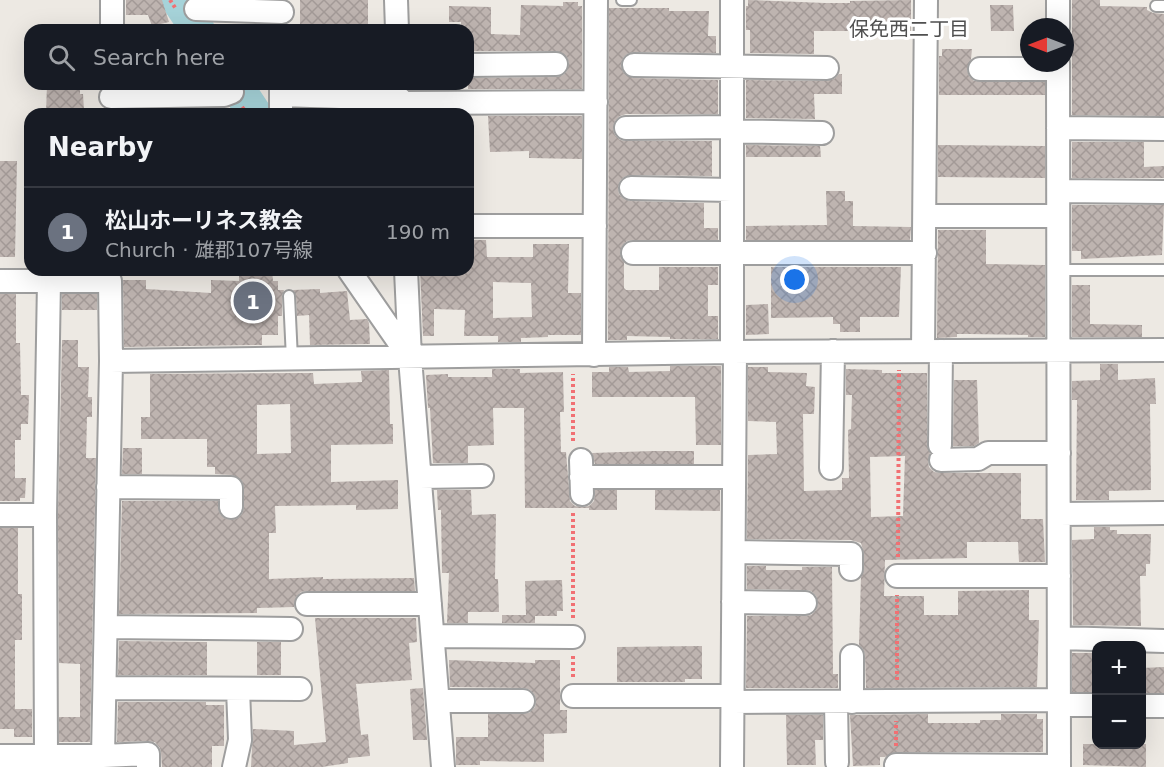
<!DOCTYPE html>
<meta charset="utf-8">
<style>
body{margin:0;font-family:"DejaVu Sans","Noto Sans JP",sans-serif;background:#20242c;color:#f1f3f6}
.controls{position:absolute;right:18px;bottom:18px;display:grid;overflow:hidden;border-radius:12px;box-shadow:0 6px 24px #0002}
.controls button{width:54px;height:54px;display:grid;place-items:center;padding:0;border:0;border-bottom:2px solid #363941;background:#171b24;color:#f1f3f6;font:30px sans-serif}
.compass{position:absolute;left:1020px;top:18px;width:54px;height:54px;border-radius:50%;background:#171b24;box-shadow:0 6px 24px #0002;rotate:270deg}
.you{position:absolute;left:795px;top:280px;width:21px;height:21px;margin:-15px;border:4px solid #fff;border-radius:50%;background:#1a73e8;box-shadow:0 0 0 9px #1a73e833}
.badge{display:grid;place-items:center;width:39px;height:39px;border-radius:50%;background:#0f766e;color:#fff;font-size:20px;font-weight:700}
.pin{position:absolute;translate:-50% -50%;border:3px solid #fff;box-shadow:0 2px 6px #0006}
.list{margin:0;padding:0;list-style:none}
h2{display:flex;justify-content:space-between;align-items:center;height:78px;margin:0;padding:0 24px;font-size:26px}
h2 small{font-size:20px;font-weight:400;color:#9ea1a6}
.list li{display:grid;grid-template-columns:39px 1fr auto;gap:18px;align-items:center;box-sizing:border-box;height:90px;padding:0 24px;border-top:2px solid #363941}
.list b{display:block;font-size:22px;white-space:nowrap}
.list p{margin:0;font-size:20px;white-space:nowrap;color:#9ea1a6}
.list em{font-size:20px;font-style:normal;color:#9ea1a6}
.icon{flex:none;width:33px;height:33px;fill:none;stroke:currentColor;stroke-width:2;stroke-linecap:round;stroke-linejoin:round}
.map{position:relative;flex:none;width:1164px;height:767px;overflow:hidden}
.search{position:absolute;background:#171b24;box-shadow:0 6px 24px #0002;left:24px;top:24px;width:450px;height:66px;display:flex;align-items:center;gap:15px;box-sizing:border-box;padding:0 21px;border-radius:18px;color:#9ea1a6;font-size:22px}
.panel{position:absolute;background:#171b24;box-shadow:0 6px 24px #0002;left:24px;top:108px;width:450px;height:168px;border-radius:18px}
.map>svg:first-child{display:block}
</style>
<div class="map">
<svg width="1164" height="767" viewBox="0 0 1164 767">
<defs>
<pattern id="building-cross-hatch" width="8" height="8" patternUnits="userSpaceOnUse" patternTransform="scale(1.5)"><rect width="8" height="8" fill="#beb4b0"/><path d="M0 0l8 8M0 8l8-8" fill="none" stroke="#a39a97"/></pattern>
</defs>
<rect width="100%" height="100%" fill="#ede9e3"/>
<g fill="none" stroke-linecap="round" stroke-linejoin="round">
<path stroke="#a6d3d9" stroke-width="34" d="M178,0L198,30
M235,84L255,114"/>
</g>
<path fill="url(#building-cross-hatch)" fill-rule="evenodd" d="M126,0H162L169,22L152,26L148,15H126Z
M300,0H368V30L300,29Z
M748,0L825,3H850V1L911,0V31H814V54L750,53V30H746V6H748Z
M1072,0H1100V6L1147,7V10L1153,13L1164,14V116L1072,115Z
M563,2H578V6H582V89H468V78L557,77L563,75L567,71L569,63L567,57L556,51H468V30H461V22H449V6L491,7V34L520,35L521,5L563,6Z
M990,5H1013L1014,31H991Z
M609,8H669V11H709L708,36H716V53L634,52L627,54L623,58L621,65L623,72L633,78L718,80V114H626L620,116L615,121L613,129L615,135L620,140L626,141H712V176L631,175L624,177L620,181L618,188L619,194L624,199L630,201L704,203V228H718V240H632L627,241L622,246L620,254L624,262V288L626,290H659V267H718V285H708V316H718V339H670V337L627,336V340H608Z
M942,49H972L971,59L967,70L969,76L974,81L1045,82V95H939V56H942Z
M839,74H842V94H814L815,119L746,118V80L827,81L834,79Z
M47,84H80V94H83L84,110H73V114H46Z
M488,116H582V159L529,158V151L490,152Z
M1072,142H1144V167L1164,166V178H1072Z
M746,145L820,146L821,157H746Z
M938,145L1045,146V178L938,177Z
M0,161H17L15,257H0Z
M826,191H845V201H853V226L911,227L910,240H746V226L827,225Z
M1072,205H1164L1162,255L1081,259V251H1072Z
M938,230H986V264L1045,265V337H1028V335L969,334H957V337L937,338Z
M468,240H486L487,257H533V244H569L568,293H581V335H548V337L521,338V342H498V336H464L465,310L434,309V336H423L420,270H468ZM493,282L531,283L532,317L493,318Z
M771,267H901L899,317H860V332H840V324H833V317L771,318Z
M239,270H272L273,281H278V290H284L282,296V316H278V335H262V345L124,347L123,280H146V289L211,293V280L239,281Z
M1072,285H1090V324L1142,325V337H1072Z
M320,289V293L347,291L350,320L367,319L369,323L370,344L310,345L309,315L297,316L296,296L293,290Z
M0,294H16V343H20L21,395H29L28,424H21V440H15V478H26L25,498H20V501H0Z
M62,294H97V310H62Z
M768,304L769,334L746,335V305Z
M62,340H78V367H89L88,397H92V417H87L86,458H96L90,742H59V717H80V664L59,663L58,515Z
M1100,364H1118V380L1155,378L1156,404H1150L1151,490L1109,491V500H1076L1077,400H1072V381L1100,380Z
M670,366H721V445H696L695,397H592V372H609V367H628L629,372L670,371Z
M748,367H768V372L807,373L806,386L815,387L814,414H803L804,491L842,490V478H849L848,430L851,429L852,395H846V369L882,370V373H927V445L930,453L928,461L929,467L934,472L941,473H1021V519H1043L1045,562H1019L1018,542H967V558L885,560L884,596H924V615H958V591L1029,590V620H1039L1037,687L866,688L865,655L863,649L859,645L861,577L864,569V554L861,543L851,540L747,539L748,455L777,454L776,422L748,421ZM905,456L903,516L871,517L870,457Z
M492,369H520V373L563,372L564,412H560L561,452H566L570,501L575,506L583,507L589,506L594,501L595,490H617V510H589V508H525L524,408H493L494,445L468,446V463H433L430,408H428L426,375L448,374V377H492Z
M389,370L390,424H393V444L331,445V482L398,480V509L356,510V505L275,506L276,533H269V579L323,577V579L414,578L415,591H306L301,592L296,597L294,607L257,608V613L119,614L122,501H218L220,514L224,518L230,520L238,518L242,514L244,508V488L242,481L232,475L215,474V467H207V439H141V417H150V374L313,373L314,384L362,382L361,371ZM290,404L291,453L257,454V405Z
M954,380H977L979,443L974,446H953Z
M123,448H142V474H122Z
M653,451H694V464H595L592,453Z
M437,490H471L472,515L496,514L495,579H498L499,612H468V623H447L449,573H442L441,510H438Z
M655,490H720V511L655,510Z
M1094,527H1110V530H1117V534H1151L1150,564H1146V576H1140L1141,626L1073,625L1072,540L1094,539Z
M0,528H18V594H22V640H15V709H32V737H14V729H0Z
M747,566H766V570H802V567H832L833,674H838V688H746L747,616H805L811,615L816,610L818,603L816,596L811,591L806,590L747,589Z
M562,580L563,611H557V616H535V623H502V615H526L525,581Z
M315,618H416L417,642L409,643L412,680L356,684L361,735L368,734L370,756L348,758V763L322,767H251L253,729L294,731V745L326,742Z
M119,641L207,642V675H118Z
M257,642H281V675H257Z
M702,646V679H685V682H617V647Z
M1072,653H1096V692H1072Z
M449,660L535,663V660H560V710H567V733L544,734V762L480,761V765H456V737H488V714L529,713L535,707L536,700L534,694L530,690L524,688L450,687Z
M1164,667V693H1142V668Z
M423,688L427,740H413L410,689Z
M118,702H206V705H224V746H212V767H162L161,753L160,748L155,742L147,741L117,742Z
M928,714V723H980V720H1001V714H1037V719H1043V752H896L885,757H880V765L853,766L850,715Z
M786,715H823V740H815L816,765H787Z
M1083,744H1146V767L1083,765Z"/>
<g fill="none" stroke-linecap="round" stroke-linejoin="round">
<defs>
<path id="lane" d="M622,0H631
M1156,6H1164
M1059,270H1164
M289,296L292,359"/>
<path id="street" d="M396,0L397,30
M196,9L282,12
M1058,27V0
M112,30V0
M1058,63L1059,767
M468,65L556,64
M634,65L827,68
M980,69H1058
M281,95L400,99
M111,97L224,95L232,92
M400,103L596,102
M281,114V84
M626,128L732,127
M1058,128L1164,129
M732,131L822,133
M631,188L731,190
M1059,191L1164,192
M925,216H1058
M468,226H595
M633,253H925
M349,270L410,358
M406,270L410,358L443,767
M0,281H110L111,361L103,756
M923,351L926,0
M732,352V0
M594,355L596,0
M111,361L732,352L1164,350
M940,445L941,351
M581,460L582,494
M941,460L978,459L988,453H1059
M831,468L833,351
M420,477L482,476
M581,477H734
M108,487L231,488V507
M1059,514L1164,513
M0,515H45
M734,552L851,554V569
M897,576H1059
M733,602L805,603
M307,604H430
M106,627L291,629
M433,636L573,637
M1059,638L1164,641
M105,688L300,689
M573,696H732
M438,701H523
M732,702L1059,700
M836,702L837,762
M852,702V656
M1059,705H1096
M1142,706H1164
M0,756H103L148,754V767
M46,756L45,515L49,281
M896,765L1059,766
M234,767L240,740L238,689
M732,767L735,352"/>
</defs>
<use href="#lane" stroke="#9e9e9e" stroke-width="14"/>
<use href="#street" stroke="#9e9e9e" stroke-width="26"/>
<path stroke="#f17073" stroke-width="4" stroke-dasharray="3 3" stroke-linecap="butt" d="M170,0L176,9
M242,107L248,114
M573,441V374
M898,557L899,370
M573,618V512
M573,656V678
M897,680V595
M896,746V721"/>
<use href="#lane" stroke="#fff" stroke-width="10"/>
<use href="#street" stroke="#fff" stroke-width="22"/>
</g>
<g text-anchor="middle" stroke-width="6" stroke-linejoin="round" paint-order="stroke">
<g font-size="20" fill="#505050" stroke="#fff">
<text x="909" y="36">保免西二丁目</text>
</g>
</g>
</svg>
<div class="controls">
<button>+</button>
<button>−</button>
</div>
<svg class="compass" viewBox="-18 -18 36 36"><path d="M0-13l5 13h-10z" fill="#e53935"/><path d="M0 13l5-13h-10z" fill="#9ea1a6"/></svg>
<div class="you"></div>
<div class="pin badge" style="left:253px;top:301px;background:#6b7280">1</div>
<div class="search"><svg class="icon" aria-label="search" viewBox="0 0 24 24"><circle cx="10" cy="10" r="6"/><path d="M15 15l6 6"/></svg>Search here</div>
<section class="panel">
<h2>Nearby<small></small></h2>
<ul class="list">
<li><span class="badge" style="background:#6b7280">1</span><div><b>松山ホーリネス教会</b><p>Church · 雄郡107号線</p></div><em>190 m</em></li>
</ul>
</section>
</div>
